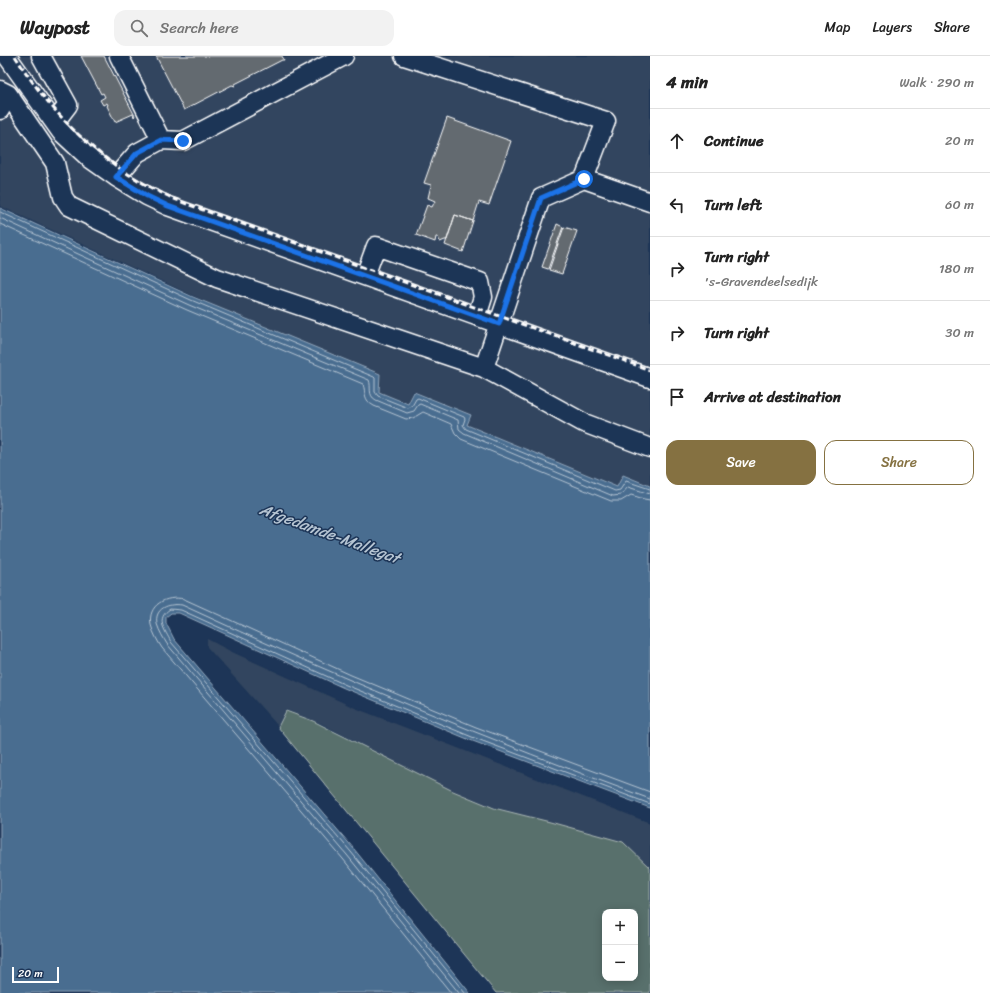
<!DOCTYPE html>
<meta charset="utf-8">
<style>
body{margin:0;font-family:Sriracha,sans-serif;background:#f2f2f2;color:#222}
.controls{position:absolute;right:12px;bottom:12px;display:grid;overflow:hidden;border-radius:8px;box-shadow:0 2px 10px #0003}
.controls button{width:36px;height:36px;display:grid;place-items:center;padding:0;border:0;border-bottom:1px solid #e0e0e0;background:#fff;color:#222;font:20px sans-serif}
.scale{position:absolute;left:12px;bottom:10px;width:47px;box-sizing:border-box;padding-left:4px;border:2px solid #fff;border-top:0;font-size:11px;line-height:14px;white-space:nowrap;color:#fff;-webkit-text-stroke:3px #1d3557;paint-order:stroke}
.stop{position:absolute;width:12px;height:12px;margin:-9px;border:3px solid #1a73e8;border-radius:50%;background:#fff}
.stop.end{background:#1a73e8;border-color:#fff;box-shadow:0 1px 4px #0008}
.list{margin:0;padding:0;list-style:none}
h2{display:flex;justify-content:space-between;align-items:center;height:52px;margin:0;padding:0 16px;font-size:17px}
h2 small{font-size:13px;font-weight:400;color:#767676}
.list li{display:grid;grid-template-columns:26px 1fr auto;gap:12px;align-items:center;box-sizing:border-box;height:64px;padding:0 16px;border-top:1px solid #e0e0e0}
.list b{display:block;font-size:15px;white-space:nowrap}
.list p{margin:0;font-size:13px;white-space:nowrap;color:#767676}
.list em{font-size:13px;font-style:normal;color:#767676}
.actions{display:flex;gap:8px;padding:12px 16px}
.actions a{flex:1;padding:9px 0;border:1px solid #857141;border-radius:12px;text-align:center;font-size:14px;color:#857141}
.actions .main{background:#857141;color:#fff}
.icon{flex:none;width:22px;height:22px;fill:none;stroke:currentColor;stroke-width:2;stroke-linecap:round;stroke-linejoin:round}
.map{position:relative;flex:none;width:650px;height:937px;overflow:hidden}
header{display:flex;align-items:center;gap:24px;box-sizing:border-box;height:56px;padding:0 20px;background:#fff;border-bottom:1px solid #e0e0e0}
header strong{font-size:19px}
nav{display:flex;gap:22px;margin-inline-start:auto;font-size:14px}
.search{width:280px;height:36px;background:#f2f2f2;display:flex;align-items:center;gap:10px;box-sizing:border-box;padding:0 14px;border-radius:12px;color:#767676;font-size:15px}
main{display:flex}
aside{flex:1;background:#fff}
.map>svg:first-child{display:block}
</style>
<header>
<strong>Waypost</strong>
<div class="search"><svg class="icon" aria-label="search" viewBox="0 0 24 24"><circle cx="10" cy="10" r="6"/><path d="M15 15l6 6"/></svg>Search here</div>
<nav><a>Map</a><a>Layers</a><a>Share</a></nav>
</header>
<main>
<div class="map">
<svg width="650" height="937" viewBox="0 0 650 937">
<rect width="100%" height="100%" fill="#1d3557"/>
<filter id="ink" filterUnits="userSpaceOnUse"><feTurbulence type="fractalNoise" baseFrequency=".025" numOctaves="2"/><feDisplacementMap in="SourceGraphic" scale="8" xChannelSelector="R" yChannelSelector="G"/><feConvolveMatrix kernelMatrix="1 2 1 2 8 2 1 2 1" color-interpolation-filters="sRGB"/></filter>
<g filter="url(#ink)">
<path fill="#32455e" d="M0,0H650V430L623,419L617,431L467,369L470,359L413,335L409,348L375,335L380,318L267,274L0,150Z
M207,583L232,596L355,652L650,767V813L624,787L490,750L438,728L322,668L286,654L278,670L207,591Z"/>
<path fill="#59706c" stroke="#acb8b6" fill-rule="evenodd" d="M286,655L313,665L453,735L494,752L550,766L623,786L650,812V937H496L278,671ZM605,856H635V922H605Z"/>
<path fill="#496d90" stroke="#92a7bc" d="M0,152L193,241L380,318L379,336L408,348L414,336L471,359L467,369L617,431L623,419L650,430V752L470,684L344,632L179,557H171L166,561V567L174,583L354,793L470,937H0Z"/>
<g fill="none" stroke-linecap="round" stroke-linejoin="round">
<path stroke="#b6c5d3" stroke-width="1" d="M0,156L191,244L374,321L375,322V336L378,340L408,352L412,350L416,343L418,342L464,361L465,363L463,369L466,373L615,435L620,434L626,425L650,433
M0,162L189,249L369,324C372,331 367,339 376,344L407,357L414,355L418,349L420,348L458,364L459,373L464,377L613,440L621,439L628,431L650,438
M0,168L187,254L363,328C366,337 363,344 374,350L406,363L413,362L423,356L451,368L455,377L461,383L611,445H621L631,439L644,443L650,444
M451,937L343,803L162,592C158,586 153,577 151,569C147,549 166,539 184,543L351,619L476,671L650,736
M459,937L347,799L167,588C164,583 159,575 157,568C154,552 169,547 182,549C335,620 491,685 650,743
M465,937L351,796L171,586C165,574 155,563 170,553L181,554L346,629L472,681L650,748"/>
</g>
<path fill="#646a6f" stroke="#fff" d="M81,0H104L135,60L134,61L133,58L115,66L107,50L108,49L107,47L103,49L100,44L105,41L103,37L101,38Z
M156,0H282L284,4H282L235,28V30L232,29L184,54Z
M447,62L511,85L489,149L479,146L473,165L455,159L447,184H445L440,186L438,181H436L435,186L416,179L427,149L432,151L435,145L428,142L431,129L424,127Z
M455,159L473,165L463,196L445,189Z
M557,168L563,171L548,213L542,211Z
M564,171L577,175L562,218L549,214Z"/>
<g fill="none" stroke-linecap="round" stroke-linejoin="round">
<defs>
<path id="minor" d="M7,0L61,76L89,102L116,121L147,140L168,150L650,322
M41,0L68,49L55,66
M404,0L606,65L584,123L541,142L484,312
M0,34L8,38L55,107L63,141L69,150L217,222L484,312L584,367L650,392
M0,54L8,38
M161,84L183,85L344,0
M116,121L137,97L161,84L119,0
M584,123L650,146
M365,220L376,190L480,226L483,241L477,260"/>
</defs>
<use href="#minor" stroke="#fff" stroke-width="21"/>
<use href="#minor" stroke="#1d3557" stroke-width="18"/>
<path stroke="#fff" stroke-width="3" stroke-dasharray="6 3" stroke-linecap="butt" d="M15,0C52,59 102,109 166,139C185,148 206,155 226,162L650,314"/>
</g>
</g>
<g fill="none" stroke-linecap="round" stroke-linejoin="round" filter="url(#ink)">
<path stroke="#1a73e8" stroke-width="5" d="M183,85L161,84L137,97L116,121L147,140L168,150L499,268L541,142L584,123"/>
</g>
<g text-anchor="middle" stroke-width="3" stroke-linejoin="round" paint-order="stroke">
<g font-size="16" font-style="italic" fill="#b6c5d3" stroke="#1d3557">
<text transform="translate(330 477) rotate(20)" y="6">Afgedamde-Mallegat</text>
</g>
</g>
</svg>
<div class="controls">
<button>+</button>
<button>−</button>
</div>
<div class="scale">20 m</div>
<div class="stop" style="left:584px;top:123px"></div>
<div class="stop end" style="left:183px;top:85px"></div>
</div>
<aside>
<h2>4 min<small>Walk · 290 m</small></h2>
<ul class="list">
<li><svg class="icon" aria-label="ahead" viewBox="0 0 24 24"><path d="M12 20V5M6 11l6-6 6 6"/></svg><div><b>Continue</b></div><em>20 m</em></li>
<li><svg class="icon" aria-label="left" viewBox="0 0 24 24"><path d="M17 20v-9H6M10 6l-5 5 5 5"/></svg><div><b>Turn left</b></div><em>60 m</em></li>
<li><svg class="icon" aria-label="right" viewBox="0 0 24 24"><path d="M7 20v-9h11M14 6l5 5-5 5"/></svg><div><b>Turn right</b><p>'s-Gravendeelsedijk</p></div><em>180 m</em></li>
<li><svg class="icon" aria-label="right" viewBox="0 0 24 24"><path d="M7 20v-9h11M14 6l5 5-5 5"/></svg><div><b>Turn right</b></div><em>30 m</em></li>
<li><svg class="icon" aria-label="arrive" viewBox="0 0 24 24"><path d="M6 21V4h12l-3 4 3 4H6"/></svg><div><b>Arrive at destination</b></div></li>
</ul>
<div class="actions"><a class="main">Save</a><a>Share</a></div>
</aside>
</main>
